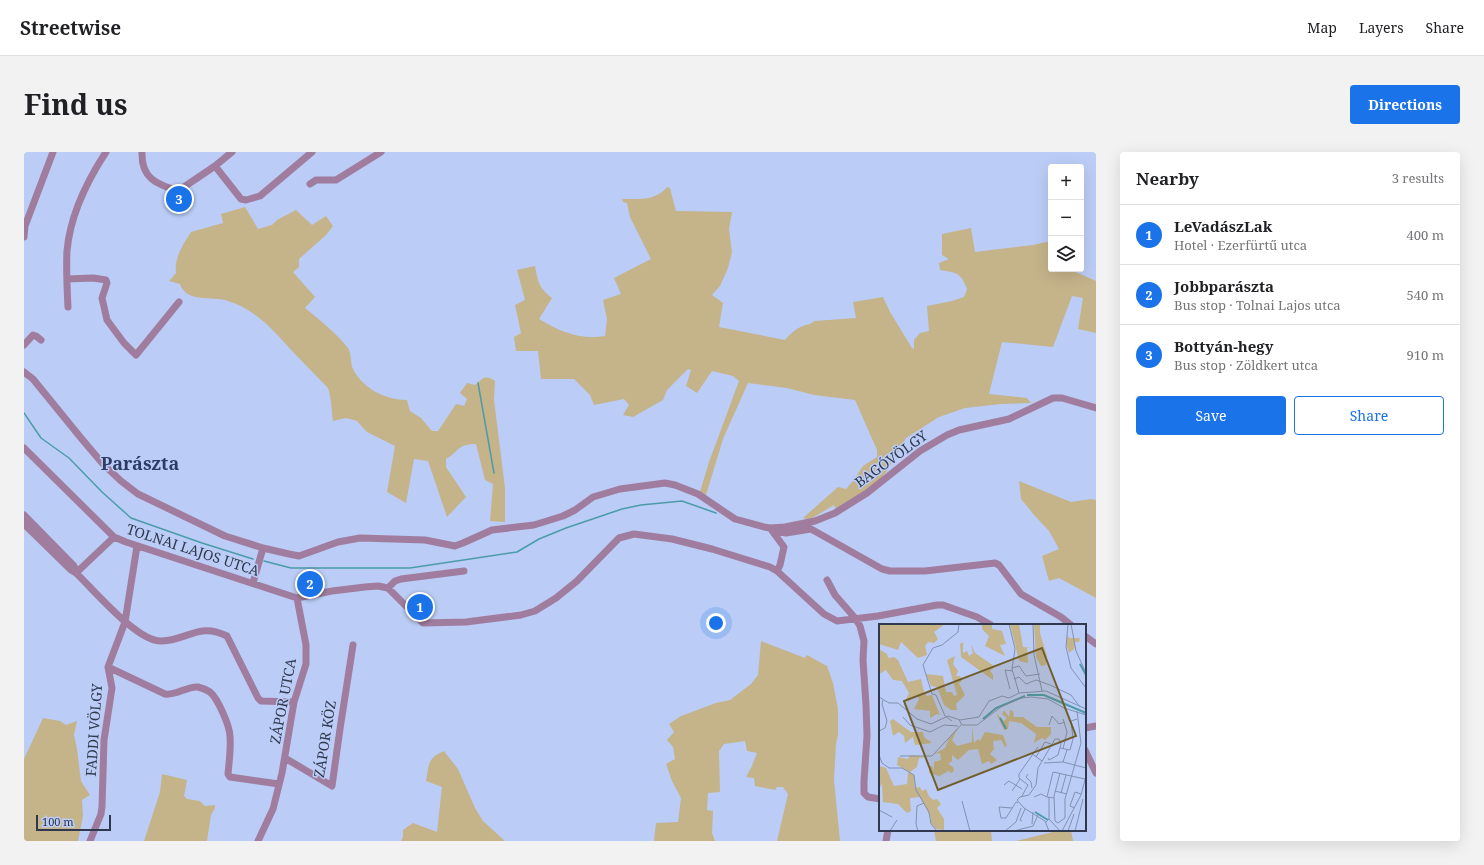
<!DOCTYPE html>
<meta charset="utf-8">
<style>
body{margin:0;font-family:"Noto Serif",serif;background:#f2f2f2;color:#202124}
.controls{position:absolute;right:12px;top:12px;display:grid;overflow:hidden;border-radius:4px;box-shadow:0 4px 16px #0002}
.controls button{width:36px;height:36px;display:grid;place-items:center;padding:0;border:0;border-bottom:1px solid #e0e0e0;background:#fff;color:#202124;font:20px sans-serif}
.scale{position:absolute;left:12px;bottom:10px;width:75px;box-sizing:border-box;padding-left:4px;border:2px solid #30384d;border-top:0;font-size:11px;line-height:14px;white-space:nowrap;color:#30384d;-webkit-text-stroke:3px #bbcdf6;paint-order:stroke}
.you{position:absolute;left:692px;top:471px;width:14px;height:14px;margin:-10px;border:3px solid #fff;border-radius:50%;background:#1a73e8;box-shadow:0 0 0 6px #1a73e833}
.badge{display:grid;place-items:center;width:26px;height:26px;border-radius:50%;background:#1a73e8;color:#fff;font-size:13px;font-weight:700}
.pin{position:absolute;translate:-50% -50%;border:2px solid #fff;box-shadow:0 1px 4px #0006}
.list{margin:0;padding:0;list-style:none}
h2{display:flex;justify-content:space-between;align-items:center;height:52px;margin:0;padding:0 16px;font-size:17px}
h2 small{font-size:13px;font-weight:400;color:#757577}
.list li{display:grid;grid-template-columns:26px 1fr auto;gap:12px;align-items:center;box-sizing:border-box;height:60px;padding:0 16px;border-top:1px solid #e0e0e0}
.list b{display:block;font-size:15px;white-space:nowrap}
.list p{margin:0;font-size:13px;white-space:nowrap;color:#757577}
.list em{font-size:13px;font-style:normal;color:#757577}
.actions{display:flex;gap:8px;padding:12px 16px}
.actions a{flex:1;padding:9px 0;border:1px solid #1a73e8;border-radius:4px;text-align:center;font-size:14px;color:#1a73e8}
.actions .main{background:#1a73e8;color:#fff}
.icon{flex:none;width:22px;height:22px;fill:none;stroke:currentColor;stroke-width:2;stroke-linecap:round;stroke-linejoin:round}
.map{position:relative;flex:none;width:1072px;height:689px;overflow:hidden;border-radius:4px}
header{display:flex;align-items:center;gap:24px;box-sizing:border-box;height:56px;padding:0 20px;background:#fff;border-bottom:1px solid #e0e0e0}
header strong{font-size:19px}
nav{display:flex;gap:22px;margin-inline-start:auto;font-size:14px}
.intro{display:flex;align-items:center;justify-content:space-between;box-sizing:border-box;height:96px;padding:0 24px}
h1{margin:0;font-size:28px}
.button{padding:10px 18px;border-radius:4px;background:#1a73e8;color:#fff;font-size:14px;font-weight:700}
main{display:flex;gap:24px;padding:0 24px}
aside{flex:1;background:#fff;border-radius:4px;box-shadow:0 4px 16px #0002}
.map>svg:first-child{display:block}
</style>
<header>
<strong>Streetwise</strong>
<nav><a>Map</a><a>Layers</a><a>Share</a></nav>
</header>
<div class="intro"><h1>Find us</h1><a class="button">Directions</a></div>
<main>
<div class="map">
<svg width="1072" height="689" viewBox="0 0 1072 689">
<rect width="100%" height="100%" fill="#bbcdf6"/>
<path fill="#c5b38a" d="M643,35L646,36L652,59L708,60L705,77L708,100L704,116L696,134L688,143L699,151L695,175L761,188C766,182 771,177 779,174C784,172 786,173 790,169L832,166L829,150L859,145L866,160L888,196L890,197V188L896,181L905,179L903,154L928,149L940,145L943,137C937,120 932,121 916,118L915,111L925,107L918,103V82L947,76L951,100L1009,93L1027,89V117H1045L1072,129V181L1054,177L1059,146L1048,144L1029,195L978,190L965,242L1003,246L1007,251L977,252L941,256L915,265L882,286L863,319L853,331L812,358L810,353L785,368L779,366L814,335L822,337L829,329L839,314L853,305V298L831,248L790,243L763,236L724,231L699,287L682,343L676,340L685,310L715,229L709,224L688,219L673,241L662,234L667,218L664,217L643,238L639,248L609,265L599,263L605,253L600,247L570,253L566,243L550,227H517L514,199H492L490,185L497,181L491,153L501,148L493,118L511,114C514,130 515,136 528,146L515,167C536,180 557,188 581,184L583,167L579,148L597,142L590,126L627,107L606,65L603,51L599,50L598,47C614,47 632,49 643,35Z
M221,55L234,77L248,73L253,68L272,58L288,73L302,64L309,74L302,83L275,107V115L269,120L291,145L281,156C296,168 312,181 324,196C328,202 326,211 329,217C339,237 362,248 383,248L386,259L397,266L408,279H414L432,252L440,254L443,247L436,241L443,231L451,233C459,227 460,222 471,229L470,248L481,336V370L466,369L469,332L461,328L452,292C433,292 436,299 422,307V315L442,345L423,365L404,309L390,307L382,351L363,340L371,294L343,280L333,269L322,266L309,269C307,257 308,248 304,236C292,224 280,211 268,199C250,179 231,157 204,149C187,143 163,152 156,132L145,129L152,121C150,105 159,93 167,80L199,71L197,62Z
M995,329L1047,350L1067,347L1072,348V446L1035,426L1025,429L1018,404L1035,397L1025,379L1011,364L997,347Z
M737,489L781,506L783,503L803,514L809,531L814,557V583L812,592L810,628L816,689H753L764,642L759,635H753L751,638L731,634L730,626L722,625L727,616L733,601L723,599L721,589L700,592L695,599L696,640L684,641L683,658L689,659L688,681L691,689H630L632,671L654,670L657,646L648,629L642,612L651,607L649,595L643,588L650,580L645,572L657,564L692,551L706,548L727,532L734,523Z
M19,566L36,569L42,573L53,569L50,583L53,597L57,629L66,643L58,648L59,664L54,689H0V607Z
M420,599L434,617L451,656L459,669L481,689H377L379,685V678L389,671L413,680L418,635L402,629C405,613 403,606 420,599Z
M138,622L163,628L160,644L163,647L176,649L181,654L191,653V656L187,663L183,689H120L136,640Z
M910,678H967L968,689H912Z
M1037,678H1047L1049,689H992Z"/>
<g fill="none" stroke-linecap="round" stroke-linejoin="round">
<path stroke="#4b9ca8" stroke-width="1.5" d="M454,231L470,321
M0,261L17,286L45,306L78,340L107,366L178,391L229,407
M240,409L267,416H386L493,400L515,387L542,376L598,357L617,353L658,349L692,361"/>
<path stroke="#a07d9e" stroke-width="7" d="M118,0C117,26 132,32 154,39L191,14L208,0
M191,14L217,47L222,48L236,44L288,0
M286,32L292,28H312L357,0
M0,85L1,74L29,0
M43,127L69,126L82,128L83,131L78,146L83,168L100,191L112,203L155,150
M44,155C43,136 42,118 43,99C46,64 63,29 82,0
M0,193L9,183L12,184L17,188
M0,220L9,227L57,286L79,312L97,329L114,342L201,384L239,396L265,402L275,404L314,390L336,386L401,388L431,394L439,391L468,378L510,373L539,364L551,358L569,345L596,337L641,331L651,333L674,342L711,367L740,375L746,376L760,395L756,413L753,419
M0,296L90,385L102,390L273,446L308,439L341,435L354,434L364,436L399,471L442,470L497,463L511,459L532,446L553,429L595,386L610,382L648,387L688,397L746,415L753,419L800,462L813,469L854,464L913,453H919L953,465L967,473
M0,363L50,414L52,421
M0,372L47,418L52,421C70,438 114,491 138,489C164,488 175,470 203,484L234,546L237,549L270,550
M746,376L761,375L791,369L811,361L843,341L896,299L923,283L935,278L985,267L1029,246H1038L1072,256
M752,379L762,381L787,377L858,417L866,419H901L971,411L975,413L997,442L1037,465L1047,473
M52,421L90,385
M803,428L811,443L831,466L836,474L840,489L839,508L842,553L843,584L840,629V641L844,645L856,647
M229,431L239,396
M364,436L371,429L377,427L440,419
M1061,484L1072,492
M84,515L141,542C152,544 163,534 174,535C178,536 183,538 186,540C194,547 206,574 206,585C207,597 205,610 204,622L206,625L255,632
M1061,576L1072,574
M1061,598L1072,621
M261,606L308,634L316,577L329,493
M66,689L77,662L78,655L80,588L88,536L84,515L101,470L113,394
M234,689L249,657L258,621L270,550L282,512V493L273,446
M862,689L864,678"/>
</g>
<g text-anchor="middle" stroke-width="3" stroke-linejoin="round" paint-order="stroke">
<g font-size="14" fill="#30384d" stroke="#bbcdf6">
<text transform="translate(867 307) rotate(-36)" y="5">BAGÓVÖLGY</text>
<text transform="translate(169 398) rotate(18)" y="5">TOLNAI LAJOS UTCA</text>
<text transform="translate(259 549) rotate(-79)" y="5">ZÁPOR UTCA</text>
<text transform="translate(70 578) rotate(-86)" y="5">FADDI VÖLGY</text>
<text transform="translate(301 587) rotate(-81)" y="5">ZÁPOR KÖZ</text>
</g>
<g font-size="18" font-weight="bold" fill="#2d3c66" stroke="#bbcdf6">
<text x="116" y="318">Parászta</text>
</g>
</g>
<g transform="translate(855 472)">
<rect width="207" height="207" fill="#bbcdf6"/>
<path d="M0,0H66L55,8L59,15L55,19L49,18L46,22L48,31L39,34L22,18L19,26L0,20ZM103,0H113V5L123,7L127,20L121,21L126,32L106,22L110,12L103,5ZM131,0H140L144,23L153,24H148L149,39L140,37ZM155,0H161V9L168,32L167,41L162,42L157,33ZM189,11L190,14H201L200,18H196V24L190,29L187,19ZM84,18V29L88,27L90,32L94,29L92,20L96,29L115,42L114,45L111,46L114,51V56L82,33L81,20ZM0,25L8,30L9,34L15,33L19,36L29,58L42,55L45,68L48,72L53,71L61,91L58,90L51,94V87L35,85L40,75L38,71L29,77L27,75L30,69L23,57L14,56L7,46L0,50ZM76,32L74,40L79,47L77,52H81L83,57L80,59L86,71L77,80L78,86H72L65,81L58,63L52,62L47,50L64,52L67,68H73L75,72L78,71L68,36ZM125,86L130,93L131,86L134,87L135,93H144L158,103H172V110L166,116L163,114L155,119L157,110L142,99L130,97L129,105L125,106L117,89L125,97L128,94L123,90ZM14,95L32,108H44L45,113L53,119L36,121L34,113L26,119L25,112L20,108L14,112L11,97ZM93,102L95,119L99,115L101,117L106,108L124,111L128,122L126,123L122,116L114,117L115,125L111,130L118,136L112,140L110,137L103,140L99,125L90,126L79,136L73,131V137L69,140L74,143L75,147L72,149L70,147L60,152L50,149V142H53L55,146V138L62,136L61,129L55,130L66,124L70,114L79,104L73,116L78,122L93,118ZM31,131H34L49,133L40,134L38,143L31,148L18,141L19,133L29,135ZM0,142L7,144L15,162L28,160L29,148L35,151L36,164L41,163L43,167L47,165L50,172L54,176L58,175L62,180L58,184L65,195V206L57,205L52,199V194L41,173L31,174L32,187L28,189L19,180L4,178L3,159L0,166Z" fill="#c5b38a"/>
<path fill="none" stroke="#4b9ca8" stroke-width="2" d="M201,40L207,51M148,71H165L207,89M121,94L127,105M104,95L117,84L146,72M156,188L169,196"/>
<path fill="none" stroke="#8391b2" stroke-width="1" d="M130,0L136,25L133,45L140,69M154,0L155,31L163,67M189,0L187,23L192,44L207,64M192,0L197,27L207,49M133,44L140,42L147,52L161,50M135,55L140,53L147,60L157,56L171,61L192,71L201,83M131,65L126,46L134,47M0,73L10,79H19L38,95L52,100L69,92L81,96L100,93L110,77L123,72L130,74L140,69L167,67L207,85M24,93L31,101L51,108L65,101L79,102M184,95L188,108L184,125M80,96L83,101H98L122,83L142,74L152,73L169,75L185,84L207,91M73,97L66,92L57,71L53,70L44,41L54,24L63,21L79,8L80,0M170,101L173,92L180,100L186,98M0,107L6,104L8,97L3,80L4,76M181,124L191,126L194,115L192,97L198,95M152,129L163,137M0,131L3,139L10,144H23L35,151L37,166L50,188L52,200L58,207M21,132H53L82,101M157,133L166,118L172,120M169,134L170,136L179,131L182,120L180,115H176L159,144L157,161L150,171L141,173L138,176L145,184L166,197L170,207M184,138L188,126M165,139L184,138L207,144M181,149L175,172L176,197L179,199L186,194M149,150L147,153L152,158L153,164M125,161L130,157L143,165M149,161L140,154V150L159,123M133,167L141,155M176,167L188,170M182,169L187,151M143,172L149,161M155,173L162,170L168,173M175,174L168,173L174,148L206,155M83,177L91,207M133,184L120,183L122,194H127L137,178L139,179M196,184L191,182L196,168L202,170M0,186L13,193M186,194V175L202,119L198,87M170,195L181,207M143,197L141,196L146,185M167,198L170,195V173M153,200L154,188M11,207L18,196M39,207L37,200L38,182L45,179M126,207L137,198L142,184M135,207L154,202L159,191M183,207L202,171L207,152M189,207L195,190M196,207L204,175"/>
<path fill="#715d2b" fill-opacity="0.15" stroke="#715d2b" stroke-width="2" d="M163,24L197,112L59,166L25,77Z"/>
<rect width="207" height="207" fill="none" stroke="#30384d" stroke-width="2"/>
</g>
</svg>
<div class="controls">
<button>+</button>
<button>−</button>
<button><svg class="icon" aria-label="layers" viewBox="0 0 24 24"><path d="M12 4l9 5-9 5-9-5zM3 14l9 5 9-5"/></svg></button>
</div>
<div class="scale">100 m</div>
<div class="you"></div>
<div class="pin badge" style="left:396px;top:455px">1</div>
<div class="pin badge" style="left:286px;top:432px">2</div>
<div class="pin badge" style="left:155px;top:47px">3</div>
</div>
<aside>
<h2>Nearby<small>3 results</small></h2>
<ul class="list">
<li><span class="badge">1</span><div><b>LeVadászLak</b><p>Hotel · Ezerfürtű utca</p></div><em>400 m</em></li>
<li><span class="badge">2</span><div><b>Jobbparászta</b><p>Bus stop · Tolnai Lajos utca</p></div><em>540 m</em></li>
<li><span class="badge">3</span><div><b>Bottyán-hegy</b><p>Bus stop · Zöldkert utca</p></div><em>910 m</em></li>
</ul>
<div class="actions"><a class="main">Save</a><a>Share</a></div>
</aside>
</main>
